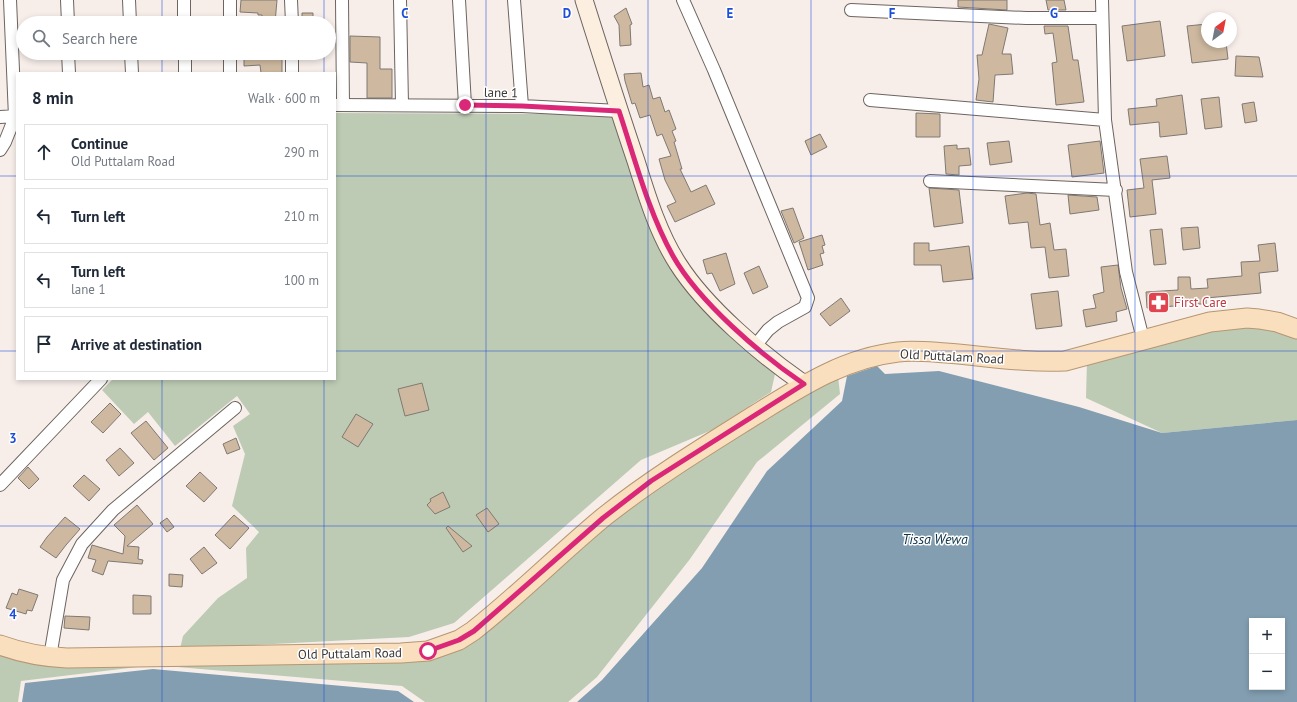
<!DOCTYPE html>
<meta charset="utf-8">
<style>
body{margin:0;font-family:"PT Sans",sans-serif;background:#f6f6f7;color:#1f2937}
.controls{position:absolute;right:12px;bottom:12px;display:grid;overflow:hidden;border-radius:0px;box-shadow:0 2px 6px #0003}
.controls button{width:36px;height:36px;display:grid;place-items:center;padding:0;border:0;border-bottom:1px solid #e0e1e3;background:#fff;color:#1f2937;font:20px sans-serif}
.compass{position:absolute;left:1201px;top:12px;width:36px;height:36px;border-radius:50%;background:#fff;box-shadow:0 2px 6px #0003;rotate:32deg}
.stop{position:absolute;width:12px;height:12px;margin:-9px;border:3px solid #db2777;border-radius:50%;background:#fff}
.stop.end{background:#db2777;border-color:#fff;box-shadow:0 1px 4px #0008}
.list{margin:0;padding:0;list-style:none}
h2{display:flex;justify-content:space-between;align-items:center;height:52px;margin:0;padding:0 16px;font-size:17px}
h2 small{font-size:13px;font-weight:400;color:#747a83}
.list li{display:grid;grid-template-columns:26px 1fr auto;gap:12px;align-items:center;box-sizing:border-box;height:56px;margin:0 8px 8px;padding:0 8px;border:1px solid #e0e1e3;border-radius:0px}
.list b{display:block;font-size:15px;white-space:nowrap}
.list p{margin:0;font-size:13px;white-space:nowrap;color:#747a83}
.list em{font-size:13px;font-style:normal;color:#747a83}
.icon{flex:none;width:22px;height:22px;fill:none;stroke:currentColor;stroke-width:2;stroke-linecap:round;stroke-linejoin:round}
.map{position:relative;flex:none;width:1297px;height:702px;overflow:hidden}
.search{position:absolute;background:#fff;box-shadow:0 2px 6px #0003;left:16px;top:16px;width:320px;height:44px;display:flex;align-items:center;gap:10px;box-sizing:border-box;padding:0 14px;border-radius:22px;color:#747a83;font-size:15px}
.panel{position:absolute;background:#fff;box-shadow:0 2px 6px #0003;left:16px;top:72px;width:320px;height:308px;border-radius:0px}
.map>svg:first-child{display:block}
</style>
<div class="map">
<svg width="1297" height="702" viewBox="0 0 1297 702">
<rect width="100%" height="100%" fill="#f7eeea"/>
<path fill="#bdcbb4" d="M335,113L611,114L645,215L664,257L691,295L716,322L775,374L771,392L712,430L641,460L454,623L409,637L180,649L183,636L218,598L247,578L246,548L259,532L232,506L245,454L233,426L250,414L237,396L175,446L148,412L134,424L102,390L113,379H335Z
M1246,322L1297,334V420L1162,433L1086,398L1087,360Z
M838,376L840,394L757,462L690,559L597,677L568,702H425L402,686L154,665L21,681L18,702H0V650L431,657L617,513L699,458Z"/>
<path fill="#829eb0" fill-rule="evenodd" d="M877,366L885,374L939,371L1079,407L1162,433L1297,420V702H577L602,680L702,568L767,471L842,401L847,376ZM1252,621H1282V687H1252Z
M153,669L398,691L414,702H22L25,683Z"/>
<path fill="#ceb9a0" stroke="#7f7973" d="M241,0H277L275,23H262V15H258V13L240,12Z
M958,0H1007V10L958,7Z
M1046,0H1064L1066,10H1048Z
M626,8L632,24L630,25L631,45L620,46L619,25L614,16Z
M302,13H313V23H302Z
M1160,21L1165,56L1127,61L1122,26Z
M989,24L1008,28L1002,54H1011L1013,74L995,75L993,102L976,100L979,79L977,55H982Z
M1207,24V42H1226L1228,59L1192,63L1187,26Z
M1044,26H1068L1073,60H1078L1084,102L1056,105L1052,63L1057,62L1053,33L1045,34Z
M350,36L380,37V69H392V98H367V63L350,62Z
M244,53H282V73H261L260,65L244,66Z
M1236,56L1259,57L1263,77L1235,76Z
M641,73L643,87L649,85L653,99L660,97L665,112L669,110L676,129L672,131L676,141L674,142L682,169H680L691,192L706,185L715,204L675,222L667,206L676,202L665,180L659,159L671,156L662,134L657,136L650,115L640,118L635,103L632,104L625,81L624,74Z
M1182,95L1187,134L1160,137L1159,122L1130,125L1128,109L1157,106L1156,99Z
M1219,97L1222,127L1205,129L1201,99Z
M1254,102L1257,121L1245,123L1242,104Z
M916,113L940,114V137H916Z
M820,134L827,147L811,155L805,141Z
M1009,141L1012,162L990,165L987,143Z
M1100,141L1104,173L1072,177L1068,145Z
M957,145V149L969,148L971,165L959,166V175L946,174L944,146Z
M1167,156L1170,178L1152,180L1156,214L1130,217L1127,190L1144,188L1140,159Z
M929,188L959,190L963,223L934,227Z
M1027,193L1036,194L1040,225L1050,223L1054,250L1066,249L1069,276L1049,278L1045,247L1031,248L1028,222L1009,224L1005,196Z
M1068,195L1097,197L1099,210L1070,214Z
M793,208L804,238L794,243L781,211Z
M1198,227L1200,248L1183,250L1181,228Z
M1162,229L1166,264L1154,265L1150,230Z
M822,235L825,245L822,246L824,253L820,254L823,265L808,270L799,242Z
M914,243H929V251L969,246L973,279L943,282L941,265H914Z
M1275,243L1278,271L1259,273L1261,293L1206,298V304H1193V302L1175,303V306L1147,308L1146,292L1178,290V277H1190L1191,289L1208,288L1207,279L1242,276L1241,262L1260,261L1258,245Z
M726,253L735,284L720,291L712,273L707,274L703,260Z
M1118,265L1121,288L1127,309L1116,312L1117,321L1086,327L1083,310L1096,308L1093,295L1104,292L1101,267Z
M759,266L768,287L753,294L744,273Z
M1058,291L1062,326L1036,329L1031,294Z
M841,298L850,311L830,326L820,314Z
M422,383L429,410L405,416L398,389Z
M110,403L121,414L103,433L91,422Z
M356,414L373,424L358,447L342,437Z
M146,421L168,448L154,460L131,433Z
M236,438L240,449L227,454L223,444Z
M120,448L134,463L119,476L106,460Z
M28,467L39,479L29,489L18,478Z
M200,472L217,488L204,502L186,486Z
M84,475L100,489L89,501L73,486Z
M443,492L450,507L435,514L427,505L431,501L430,499Z
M137,505L153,524L127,546L139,547L138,559L143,560L142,564L108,561L103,575L92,571L96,560L88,558L92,545L123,554L125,536L114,525Z
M487,508L499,524L488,532L476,515Z
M234,515L249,528L230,549L215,535Z
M65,517L80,529L66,545L56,558L40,547L47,537Z
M167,518L174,527L167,532L160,523Z
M448,526L472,546L463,552L446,528Z
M204,547L217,563L202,574L190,559Z
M169,574L183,575L182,587L169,586Z
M19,589L38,595L32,611L27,610L26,614L6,608L12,593L17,595Z
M133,595L151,596V614H133Z
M65,616L90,617L89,630L64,628Z"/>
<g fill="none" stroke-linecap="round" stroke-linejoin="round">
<defs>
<path id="minor" d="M67,0L68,23
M129,0L130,23
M184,0V23
M230,0V23
M291,0L292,23
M342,0L343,105
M400,0L402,104
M459,0L465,105
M514,0L522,106
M683,0L714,70L808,298L805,307L778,322L768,330L755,346
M1102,0L1105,120L1126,272L1143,339
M851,10L1026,18H1102
M68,53L69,73
M131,53L132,73
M185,53V73
M230,53V73
M292,53V73
M870,100L1105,120
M335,105L522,106L619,111
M0,117L17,116
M0,150L5,142L15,117L10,0
M930,181L1116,190
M0,485L101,379
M50,657L63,580L82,544L113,510L235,408"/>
<path id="secondary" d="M584,0C601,54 618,108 636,161C647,196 658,233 678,264C706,308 762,355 804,384"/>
<path id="primary" d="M0,645C22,653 43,657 67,658L401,653L428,651L459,640L473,631C519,595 560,553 605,516C653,478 704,447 755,415C800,387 844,358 898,352C913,350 930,352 946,353C985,356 1025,363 1065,361L1210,322L1247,318L1259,319L1277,322L1297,329"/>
</defs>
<use href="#minor" stroke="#6c6460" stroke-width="14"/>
<use href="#secondary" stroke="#6c6460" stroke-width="19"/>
<use href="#primary" stroke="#b69673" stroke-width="21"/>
<use href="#minor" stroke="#fff" stroke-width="12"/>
<use href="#secondary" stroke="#fdefdf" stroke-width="17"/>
<use href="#primary" stroke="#fadfbe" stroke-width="19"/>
</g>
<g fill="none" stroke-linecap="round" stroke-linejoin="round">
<path stroke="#db2777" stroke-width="5" d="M428,651L459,640L474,631L603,518L651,481L804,384C761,355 699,302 673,256C648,211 635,159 619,111L522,106L465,105"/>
</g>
<path fill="none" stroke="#1d4ed8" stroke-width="1" stroke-opacity="0.55" d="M162,0V23M324,0V23M486,0V702M648,0V702M811,0V702M973,0V702M1135,0V702M162,53V73M324,53V73M0,176H17M335,176H1297M0,351H17M335,351H1297M162,379V702M324,379V702M0,526H1297"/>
<defs>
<symbol id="pharmacy-square" viewBox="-11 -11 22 22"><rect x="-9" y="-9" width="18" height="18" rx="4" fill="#e0444e" stroke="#fff"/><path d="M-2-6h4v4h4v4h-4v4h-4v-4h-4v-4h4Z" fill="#fff"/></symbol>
</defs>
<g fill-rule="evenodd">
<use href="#pharmacy-square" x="1146" y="290" width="25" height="25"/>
</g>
<g text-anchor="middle" stroke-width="3" stroke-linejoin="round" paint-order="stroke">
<g font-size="13" fill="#3c3837" stroke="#fff">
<text transform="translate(501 92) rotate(1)" y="5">lane 1</text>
<text transform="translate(952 356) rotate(3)" y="5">Old Puttalam Road</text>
<text transform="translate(350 653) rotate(-1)" y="5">Old Puttalam Road</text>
</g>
<g font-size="13" fill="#be3a42" stroke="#fff" text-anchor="start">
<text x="1174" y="307">First Care</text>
</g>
<g font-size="14" font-style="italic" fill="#0d3449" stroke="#fff">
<text x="935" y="544">Tissa Wewa</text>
</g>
</g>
<g font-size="13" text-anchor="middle" font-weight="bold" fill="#1d4ed8" stroke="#fff" stroke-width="3" stroke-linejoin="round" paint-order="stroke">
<text x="405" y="18">C</text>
<text x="567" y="18">D</text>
<text x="730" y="18">E</text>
<text x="892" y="18">F</text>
<text x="1054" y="18">G</text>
<text x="13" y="443">3</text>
<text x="13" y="619">4</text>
</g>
</svg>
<div class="controls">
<button>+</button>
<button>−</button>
</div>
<svg class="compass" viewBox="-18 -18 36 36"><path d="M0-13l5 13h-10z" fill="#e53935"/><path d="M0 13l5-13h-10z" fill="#747a83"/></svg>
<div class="stop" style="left:428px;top:651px"></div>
<div class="stop end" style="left:465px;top:105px"></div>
<div class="search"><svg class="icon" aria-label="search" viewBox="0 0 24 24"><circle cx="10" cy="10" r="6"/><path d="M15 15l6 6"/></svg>Search here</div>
<section class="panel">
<h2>8 min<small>Walk · 600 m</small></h2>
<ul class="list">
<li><svg class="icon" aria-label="ahead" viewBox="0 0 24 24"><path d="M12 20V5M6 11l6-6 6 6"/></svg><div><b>Continue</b><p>Old Puttalam Road</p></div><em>290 m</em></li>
<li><svg class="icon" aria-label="left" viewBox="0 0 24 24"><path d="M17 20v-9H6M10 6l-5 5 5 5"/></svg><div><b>Turn left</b></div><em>210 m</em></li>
<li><svg class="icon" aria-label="left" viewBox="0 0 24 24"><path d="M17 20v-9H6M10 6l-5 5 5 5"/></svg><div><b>Turn left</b><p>lane 1</p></div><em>100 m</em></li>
<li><svg class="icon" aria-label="arrive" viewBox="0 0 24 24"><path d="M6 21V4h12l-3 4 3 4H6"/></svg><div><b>Arrive at destination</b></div></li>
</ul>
</section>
</div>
